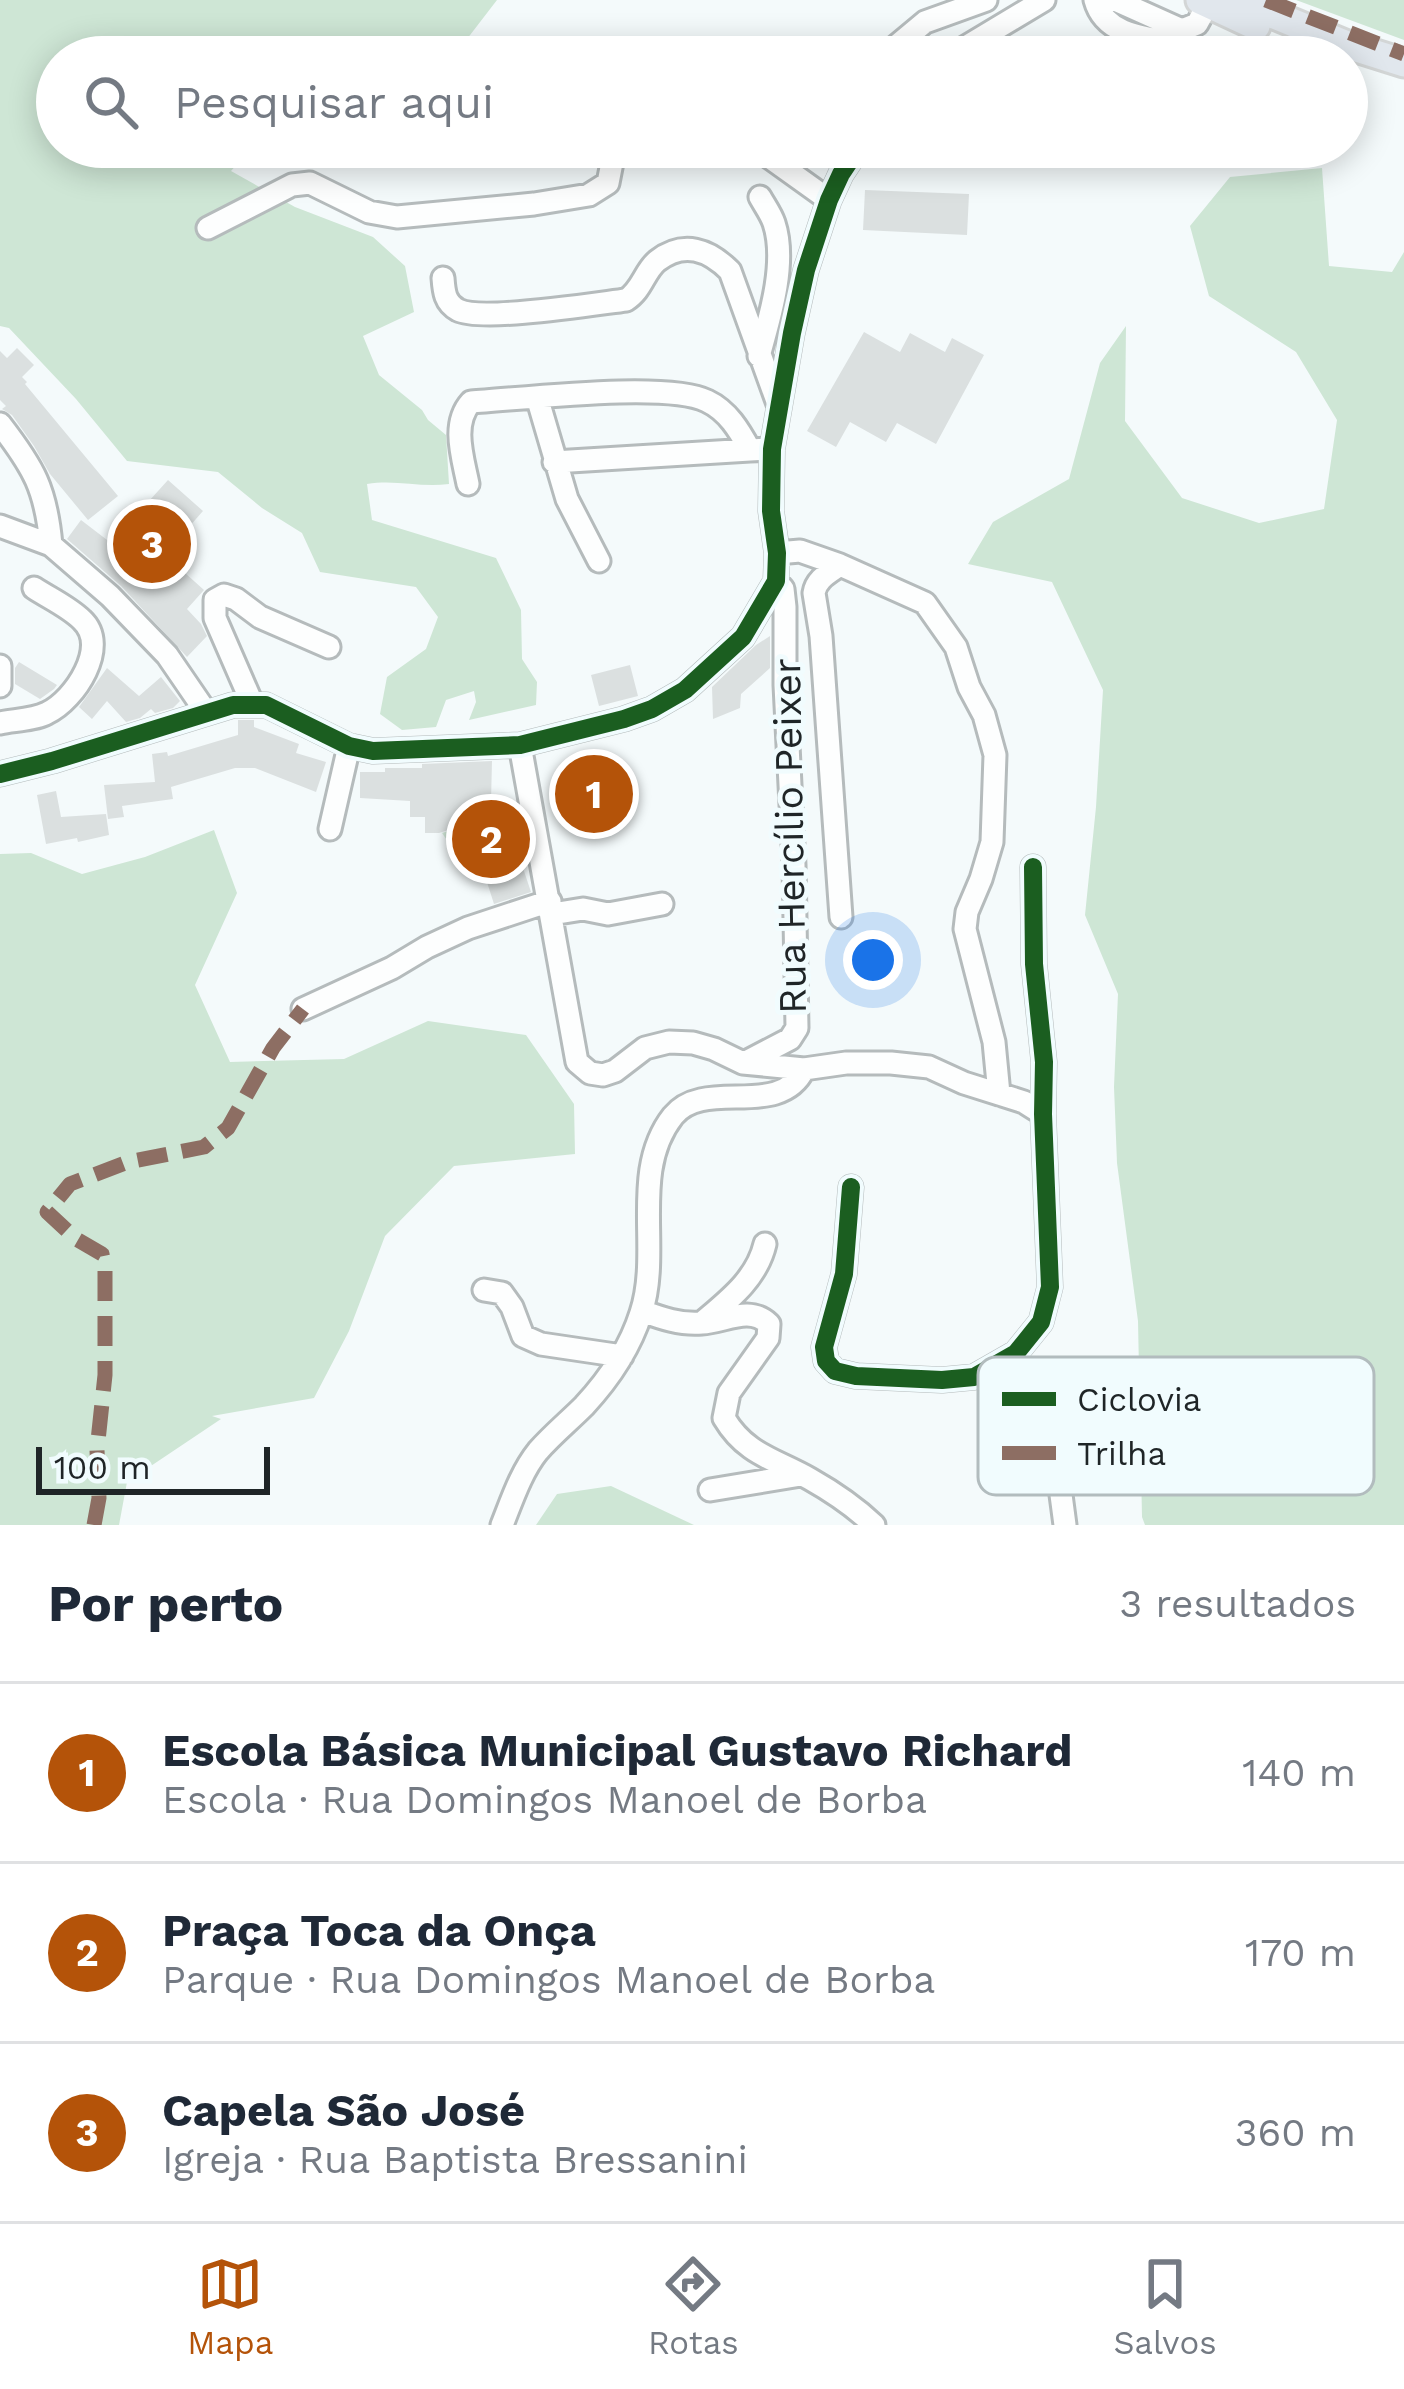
<!DOCTYPE html>
<html lang="pt">
<meta charset="utf-8">
<style>
body{margin:0;font-family:"Work Sans",sans-serif;background:#f2f2f3;color:#1f2937}
.scale{position:absolute;left:36px;bottom:30px;width:234px;box-sizing:border-box;padding-left:12px;border:6px solid #1f2527;border-top:0;font-size:33px;line-height:42px;white-space:nowrap;color:#1f2527;-webkit-text-stroke:9px #f1fcfe;paint-order:stroke}
.you{position:absolute;left:873px;top:960px;width:42px;height:42px;margin:-30px;border:9px solid #fff;border-radius:50%;background:#1a73e8;box-shadow:0 0 0 18px #1a73e833}
.badge{display:grid;place-items:center;width:78px;height:78px;border-radius:50%;background:#b45309;color:#fff;font-size:39px;font-weight:700}
.pin{position:absolute;translate:-50% -50%;border:6px solid #fff;box-shadow:0 3px 12px #0006}
.list{margin:0;padding:0;list-style:none}
h2{display:flex;justify-content:space-between;align-items:center;height:156px;margin:0;padding:0 48px;font-size:51px}
h2 small{font-size:39px;font-weight:400;color:#747a83}
.list li{display:grid;grid-template-columns:78px 1fr auto;gap:36px;align-items:center;box-sizing:border-box;height:180px;padding:0 48px;border-top:3px solid #e0e1e3}
.list b{display:block;font-size:45px;white-space:nowrap}
.list p{margin:0;font-size:39px;white-space:nowrap;color:#747a83}
.list em{font-size:39px;font-style:normal;color:#747a83}
.icon{flex:none;width:66px;height:66px;fill:none;stroke:currentColor;stroke-width:2;stroke-linecap:round;stroke-linejoin:round}
.map{position:relative;flex:none;width:1404px;height:1525px;overflow:hidden}
.search{position:absolute;background:#fff;box-shadow:0 6px 30px #0003;left:36px;right:36px;top:36px;height:132px;display:flex;align-items:center;gap:30px;box-sizing:border-box;padding:0 42px;border-radius:66px;color:#747a83;font-size:45px}
.sheet{height:696px;background:#fff}
nav{display:flex;justify-content:space-around;align-items:center;box-sizing:border-box;height:168px;border-top:3px solid #e0e1e3;background:#fff;font-size:33px;color:#747a83}
nav a{display:grid;justify-items:center;gap:6px}
nav .on{color:#b45309}
.map>svg:first-child{display:block}
</style>
<div class="map">
<svg width="1404" height="1525" viewBox="0 0 1404 1525">
<rect width="100%" height="100%" fill="#f4fafb"/>
<path fill="#d4ebdb" d="M528,806L537,845L465,866L442,833Z"/>
<path fill="#cee6d5" d="M0,0H497L467,39L436,57H57V147H252L231,171L295,207L373,237L405,266L414,312L363,336L379,375L422,410L428,420L446,435L449,484C420,488 396,479 367,484L372,520L496,558L521,610L522,659L537,682L536,705L469,720L476,702L474,691L446,700L436,727L402,730L380,714L387,677L426,649L438,617L416,587L320,572L302,533L262,508L218,472L127,461L76,399L9,328L0,326Z
M1296,0H1404V40Z
M1322,168L1329,266L1392,272L1404,252V1525H1145L1142,1517L1138,1321L1117,1163L1114,1087L1118,994L1085,915L1096,807L1103,690L1052,582L968,564L993,522L1069,479L1100,363L1126,326L1125,421L1182,498L1259,523L1324,509L1337,420L1296,352L1209,296L1190,226L1230,177Z
M214,830L237,893L195,985L230,1062L344,1059L428,1021L526,1035L574,1104L575,1154L454,1166L385,1236L349,1331L314,1398L212,1416L221,1419L127,1482L119,1525H0V854L31,853L82,874L145,857Z
M611,1486L694,1525H536L557,1494Z"/>
<path fill="#dbe0e0" d="M865,190L969,194L967,235L863,230Z
M864,332L900,352L910,333L945,352L952,338L984,355L936,444L897,423L886,442L850,422L836,447L807,431Z
M17,348L34,365L22,377L27,382L25,384L118,496L88,520L50,474L34,446L12,415L2,409L6,406L0,400V351L7,358Z
M168,480L203,511L181,536L192,546L175,564L204,590L187,609L201,624L207,636L187,657L121,586L67,539L81,520L111,543Z
M770,636V668L741,694L740,708L713,719L712,687L756,645Z
M19,662L57,685L54,689L40,699L15,684V668Z
M630,665L638,696L599,706L591,675Z
M107,668L139,696L161,677L180,701L173,708L155,713L151,709L140,718L126,722L107,701L92,719L79,707Z
M238,720H254V727L299,744L296,753L326,762L316,792L255,768H235L171,787L173,799L122,806L124,817L108,819L104,785L155,782L152,754L167,752L168,756L238,735Z
M492,761L491,802L502,799L506,812L439,833H425V817H410V801L360,798V772H385V768H422V764Z
M56,791L61,817L106,814L109,835L78,842L77,838L46,844L37,795Z
M523,868L531,892L494,904L486,879Z"/>
<g fill="none" stroke-linecap="round" stroke-linejoin="round">
<defs>
<path id="minor" d="M1095,0C1105,37 1149,38 1181,44
M1115,0L1182,30L1197,24L1208,4
M883,57L925,22L986,0
M949,57L1044,0
M755,147L829,200
M208,228L292,185L310,183L369,212L397,217L534,204L589,195L608,183L615,147
M443,278C444,292 445,303 458,310C482,322 594,304 626,300C642,290 644,272 657,261C684,240 709,250 730,271L778,404
M759,356C770,317 787,262 774,223C771,214 765,206 760,197
M537,397L567,499L599,561
M0,424C34,468 46,489 51,545L110,596L167,655L206,712
M554,462L750,450
M468,484C463,458 451,424 471,402C521,399 667,381 707,401C728,411 739,430 750,450L772,449
M0,526L51,545
M777,553L800,551L840,565L925,603L956,647L969,687L984,715L995,755L992,842L981,879L967,912L965,929L994,1042L999,1094
M840,565C829,573 816,579 814,593L821,636L841,917
M0,666V686
M252,703L215,618V600L224,595L236,599L260,617L329,647
M0,723C14,720 34,720 47,713C75,700 110,646 82,620C69,607 49,598 34,588
M520,745L577,1062L590,1073L603,1075L615,1071L645,1048L669,1042L693,1043L714,1049L743,1063L804,1069L846,1063H891L929,1067L964,1083L1024,1102L1043,1114
M0,774L52,761L233,705H266L349,746L373,751L520,745L624,719L652,709L685,690L743,637L776,581L777,553L771,511L772,449L792,333L806,270L829,200L841,174L859,147
M330,829L349,746
M552,914L583,909L608,914L662,904
M303,1009L392,968L427,947L468,928L550,901
M744,1063L790,1039L797,1028L794,865L785,685V607L783,589L776,581
M851,1187L844,1274L824,1347L826,1361L835,1371L856,1376L942,1380L974,1377L1016,1353L1041,1322L1050,1287L1043,1114L1044,1062L1034,964L1033,867
M484,1290L502,1293L512,1307L523,1336L541,1344L622,1356
M642,1311C661,1318 681,1325 702,1323C725,1322 749,1305 769,1324L768,1338L729,1393L724,1418C746,1455 775,1459 810,1479C833,1492 855,1507 874,1525
M704,1321C730,1299 757,1278 765,1244
M1054,1442L1065,1525
M710,1490L801,1475
M502,1525C512,1500 521,1472 538,1451C552,1435 569,1421 584,1406C609,1379 630,1348 641,1313C662,1250 629,1172 673,1116C705,1077 779,1120 804,1069"/>
<path id="major" d="M1200,0L1256,26
M1238,0L1347,45L1404,63"/>
</defs>
<use href="#minor" stroke="#b5bbbc" stroke-width="27"/>
<use href="#major" stroke="#d3d6d6" stroke-width="33"/>
<use href="#minor" stroke="#fdfefe" stroke-width="21"/>
<use href="#major" stroke="#e1e7ed" stroke-width="27"/>
<path stroke="#8d6e63" stroke-width="15" stroke-dasharray="30 15" stroke-linecap="butt" d="M1266,0L1404,54
M94,1525L99,1498L97,1450L105,1375V1269L102,1254L76,1239L47,1212L70,1184L128,1162L204,1147L228,1128L273,1048L303,1009"/>
<defs>
<path id="cycleway" d="M0,774L52,761L233,705H266L349,746L373,751L520,745L624,719L652,709L685,690L743,637L776,581L777,553L771,511L772,449L792,333L806,270L829,200L841,174L859,147
M851,1187L844,1274L824,1347L826,1361L835,1371L856,1376L942,1380L974,1377L1016,1353L1041,1322L1050,1287L1043,1114L1044,1062L1034,964L1033,867"/>
</defs>
<use href="#cycleway" stroke="#f1fcfe" stroke-width="26"/>
<use href="#cycleway" stroke="#1b5e20" stroke-width="18"/>
</g>
<g text-anchor="middle" stroke-width="10" stroke-linejoin="round" paint-order="stroke">
<g font-size="39" fill="#1f2527" stroke="#f1fcfe">
<text transform="translate(789 836) rotate(-91)" y="14">Rua Hercílio Peixer</text>
</g>
</g>
<rect x="978" y="1357" width="396" height="138" rx="18" fill="#f1fcfe" stroke="#b2bcbe" stroke-width="3"/>
<rect x="1002" y="1392" width="54" height="14" fill="#1b5e20"/>
<rect x="1002" y="1446" width="54" height="14" fill="#8d6e63"/>
<g font-size="33" fill="#1f2527">
<text x="1077" y="1411">Ciclovia</text>
<text x="1077" y="1465">Trilha</text>
</g>
</svg>
<div class="scale">100 m</div>
<div class="you"></div>
<div class="pin badge" style="left:594px;top:794px">1</div>
<div class="pin badge" style="left:491px;top:839px">2</div>
<div class="pin badge" style="left:152px;top:544px">3</div>
<div class="search"><svg class="icon" aria-label="search" viewBox="0 0 24 24"><circle cx="10" cy="10" r="6"/><path d="M15 15l6 6"/></svg>Pesquisar aqui</div>
</div>
<section class="sheet">
<h2>Por perto<small>3 resultados</small></h2>
<ul class="list">
<li><span class="badge">1</span><div><b>Escola Básica Municipal Gustavo Richard</b><p>Escola · Rua Domingos Manoel de Borba</p></div><em>140 m</em></li>
<li><span class="badge">2</span><div><b>Praça Toca da Onça</b><p>Parque · Rua Domingos Manoel de Borba</p></div><em>170 m</em></li>
<li><span class="badge">3</span><div><b>Capela São José</b><p>Igreja · Rua Baptista Bressanini</p></div><em>360 m</em></li>
</ul>
</section>
<nav>
<a class="on"><svg class="icon" aria-label="map" viewBox="0 0 24 24"><path d="M3 6l6-2 6 2 6-2v14l-6 2-6-2-6 2zM9 4v14M15 6v14"/></svg>Mapa</a>
<a><svg class="icon" aria-label="directions" viewBox="0 0 24 24"><path d="M12 3l9 9-9 9-9-9zM9 14v-3h6M13 9l2 2-2 2"/></svg>Rotas</a>
<a><svg class="icon" aria-label="saved" viewBox="0 0 24 24"><path d="M7 4h10v16l-5-4-5 4z"/></svg>Salvos</a>
</nav>
